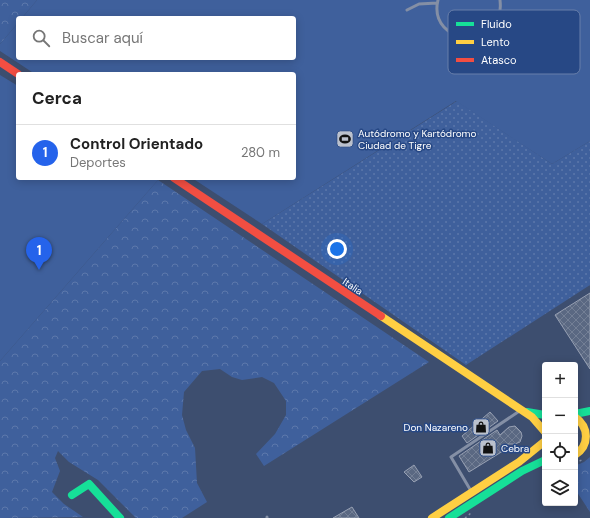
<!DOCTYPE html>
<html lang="es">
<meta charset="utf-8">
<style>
body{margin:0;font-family:"DM Sans",sans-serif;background:#f6f6f6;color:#222}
.controls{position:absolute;right:12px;bottom:12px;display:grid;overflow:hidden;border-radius:4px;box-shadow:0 2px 10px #0003}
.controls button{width:36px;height:36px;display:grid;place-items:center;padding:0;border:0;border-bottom:1px solid #e0e0e0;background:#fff;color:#222;font:20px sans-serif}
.you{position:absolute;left:337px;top:249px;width:14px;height:14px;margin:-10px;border:3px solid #fff;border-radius:50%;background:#1a73e8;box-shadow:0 0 0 6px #1a73e833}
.badge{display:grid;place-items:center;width:26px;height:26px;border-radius:50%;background:#2563eb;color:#fff;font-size:13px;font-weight:700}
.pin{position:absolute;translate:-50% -33px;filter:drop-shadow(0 1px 2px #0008)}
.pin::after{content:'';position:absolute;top:21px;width:14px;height:12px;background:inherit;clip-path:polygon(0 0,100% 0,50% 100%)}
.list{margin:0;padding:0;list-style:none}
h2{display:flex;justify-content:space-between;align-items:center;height:52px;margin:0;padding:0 16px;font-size:17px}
h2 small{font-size:13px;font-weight:400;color:#767676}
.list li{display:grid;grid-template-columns:26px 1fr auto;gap:12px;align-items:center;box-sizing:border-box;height:56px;padding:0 16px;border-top:1px solid #e0e0e0}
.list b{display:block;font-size:15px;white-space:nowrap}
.list p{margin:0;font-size:13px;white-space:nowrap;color:#767676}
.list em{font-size:13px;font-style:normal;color:#767676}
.icon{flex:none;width:22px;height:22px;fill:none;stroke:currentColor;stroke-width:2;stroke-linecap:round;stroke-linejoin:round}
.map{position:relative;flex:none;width:590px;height:518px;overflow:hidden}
.search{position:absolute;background:#fff;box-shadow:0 2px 10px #0003;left:16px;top:16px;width:280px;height:44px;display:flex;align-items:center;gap:10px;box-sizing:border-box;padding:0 14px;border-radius:4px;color:#767676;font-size:15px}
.panel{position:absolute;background:#fff;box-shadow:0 2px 10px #0003;left:16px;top:72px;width:280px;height:108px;border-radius:4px}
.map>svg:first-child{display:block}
</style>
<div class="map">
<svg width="590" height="518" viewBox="0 0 590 518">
<defs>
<pattern id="grass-dots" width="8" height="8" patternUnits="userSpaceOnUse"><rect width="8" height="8" fill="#3f609c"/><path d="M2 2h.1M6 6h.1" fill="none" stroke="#5c78ab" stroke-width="1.8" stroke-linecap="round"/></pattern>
<pattern id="forest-crowns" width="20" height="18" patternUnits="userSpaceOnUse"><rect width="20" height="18" fill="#3f609c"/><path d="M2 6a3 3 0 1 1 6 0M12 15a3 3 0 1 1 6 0" fill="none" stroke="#5c78ab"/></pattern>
<pattern id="building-cross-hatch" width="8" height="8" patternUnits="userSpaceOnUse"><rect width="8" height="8" fill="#5a6882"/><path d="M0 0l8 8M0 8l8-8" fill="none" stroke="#737f95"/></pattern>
</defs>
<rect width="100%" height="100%" fill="#3d4e6f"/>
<path fill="url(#grass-dots)" d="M457,101L552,164L590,141V285L466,365L262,224Z"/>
<path fill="url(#forest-crowns)" d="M0,0H37L22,18H18V23L0,44Z
M158,180L429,362L264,466L256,454L275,434L286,415V401L274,383L262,377L242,380L232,377L220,369L202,371L184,392L182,415L186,430L195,448L197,483L207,502L182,518H136L98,480L69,462L58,451L55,458L60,471L52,492L64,504L83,517L0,518V361Z
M590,457V512L575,489V466L584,462Z"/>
<path fill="#3f609c" d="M37,0H590V141L552,164L456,101L262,224L192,178H294V74H35L0,51V44L18,23V58H294V18H22Z
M0,75L18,86V178H155L158,180L0,361Z"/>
<path fill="url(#building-cross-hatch)" stroke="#97a0b3" d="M590,293V369L555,315Z
M490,412L498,421L467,443L462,436Z
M515,426L521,432L522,436L520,442L515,444H508L503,451L469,472L459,456L497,430L500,435L509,427Z
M414,465L422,477L414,482L404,472Z
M352,507L359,518H333Z"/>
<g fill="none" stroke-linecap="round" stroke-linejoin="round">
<path stroke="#848fa5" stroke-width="1.5" stroke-dasharray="2 3" stroke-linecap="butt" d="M575,463L584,459
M465,518L471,513"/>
<path stroke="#848fa5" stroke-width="3" d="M438,0C427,46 506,54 500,0
M407,10L419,4L437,3
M471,491L451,457L521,410
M267,517V518"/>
<path stroke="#16e098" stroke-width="8" d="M527,412L545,415
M575,414L590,411
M72,495L89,484L120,518
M449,518L522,471L545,460"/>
<path stroke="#ffcf43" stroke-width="8" d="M381,316L532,417L545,432
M575,417C589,427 590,445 575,455
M432,518L519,462L545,441"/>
<path stroke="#f24e42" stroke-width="8" d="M0,62L18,74
M174,178L381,316"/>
</g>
<defs>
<symbol id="stadium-square" viewBox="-11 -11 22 22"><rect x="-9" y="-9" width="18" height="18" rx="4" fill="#bbc1cd" stroke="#274885"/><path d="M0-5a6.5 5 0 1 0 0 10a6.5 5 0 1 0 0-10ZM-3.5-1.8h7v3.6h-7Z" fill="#111"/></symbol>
<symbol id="shop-square" viewBox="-11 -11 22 22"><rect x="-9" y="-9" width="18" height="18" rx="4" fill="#bbc1cd" stroke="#274885"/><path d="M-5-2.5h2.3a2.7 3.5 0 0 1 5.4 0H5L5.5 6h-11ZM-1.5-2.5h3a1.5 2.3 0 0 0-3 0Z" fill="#111"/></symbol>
</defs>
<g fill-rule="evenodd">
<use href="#stadium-square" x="335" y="129" width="20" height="20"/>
<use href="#shop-square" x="471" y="417" width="20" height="20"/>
<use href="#shop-square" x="478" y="438" width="20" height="20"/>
</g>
<g text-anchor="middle" stroke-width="3" stroke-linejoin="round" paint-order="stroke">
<g font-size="10" fill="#fff" stroke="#274885" text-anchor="start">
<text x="358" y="137">Autódromo y Kartódromo<tspan x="358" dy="12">Ciudad de Tigre</tspan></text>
<text x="468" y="431" text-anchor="end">Don Nazareno</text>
<text x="501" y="452">Cebra</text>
</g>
<g font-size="10" fill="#fff" stroke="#274885">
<text transform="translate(353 286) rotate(34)" y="4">Italia</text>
</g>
</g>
<rect x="448" y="10" width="132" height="64" rx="6" fill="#274885" stroke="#687faa" stroke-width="1"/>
<rect x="456" y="22" width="18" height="4" fill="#16e098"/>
<rect x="456" y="40" width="18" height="4" fill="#ffcf43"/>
<rect x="456" y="58" width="18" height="4" fill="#f24e42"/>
<g font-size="11" fill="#fff">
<text x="481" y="28">Fluido</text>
<text x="481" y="46">Lento</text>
<text x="481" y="64">Atasco</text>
</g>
</svg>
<div class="controls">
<button>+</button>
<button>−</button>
<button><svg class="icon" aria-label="locate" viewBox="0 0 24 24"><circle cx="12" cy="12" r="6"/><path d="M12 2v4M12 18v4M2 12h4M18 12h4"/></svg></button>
<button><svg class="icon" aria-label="layers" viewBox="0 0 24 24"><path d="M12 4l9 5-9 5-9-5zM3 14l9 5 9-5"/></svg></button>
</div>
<div class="you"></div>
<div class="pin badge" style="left:39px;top:270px">1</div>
<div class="search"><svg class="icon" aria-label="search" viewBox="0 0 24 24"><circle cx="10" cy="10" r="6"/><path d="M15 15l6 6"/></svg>Buscar aquí</div>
<section class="panel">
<h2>Cerca<small></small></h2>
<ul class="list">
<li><span class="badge">1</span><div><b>Control Orientado</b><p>Deportes</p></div><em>280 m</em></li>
</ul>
</section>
</div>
